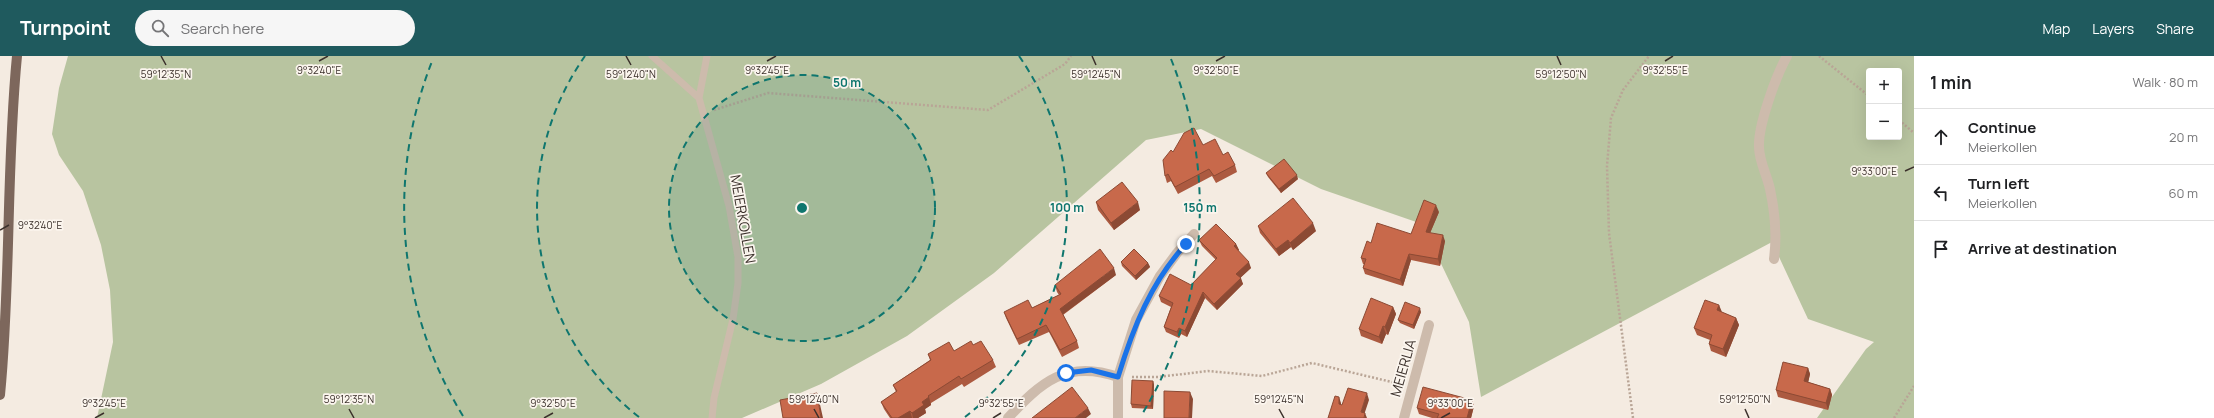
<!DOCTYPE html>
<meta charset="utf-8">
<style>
body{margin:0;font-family:Manrope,sans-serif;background:#f6f6f6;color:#202124}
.controls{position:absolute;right:12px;top:12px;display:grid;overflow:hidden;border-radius:4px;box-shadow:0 4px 16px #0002}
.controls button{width:36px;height:36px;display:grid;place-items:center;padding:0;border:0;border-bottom:1px solid #e0e0e0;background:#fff;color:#202124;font:20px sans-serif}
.stop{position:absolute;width:12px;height:12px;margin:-9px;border:3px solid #1a73e8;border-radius:50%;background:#fff}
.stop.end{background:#1a73e8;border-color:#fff;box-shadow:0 1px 4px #0008}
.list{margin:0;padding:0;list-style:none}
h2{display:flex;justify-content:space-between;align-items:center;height:52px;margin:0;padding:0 16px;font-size:17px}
h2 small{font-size:13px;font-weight:400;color:#757577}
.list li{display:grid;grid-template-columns:26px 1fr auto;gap:12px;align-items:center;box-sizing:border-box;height:56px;padding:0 16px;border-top:1px solid #e0e0e0}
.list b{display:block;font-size:15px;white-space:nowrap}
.list p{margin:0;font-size:13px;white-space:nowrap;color:#757577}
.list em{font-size:13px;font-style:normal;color:#757577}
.icon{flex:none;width:22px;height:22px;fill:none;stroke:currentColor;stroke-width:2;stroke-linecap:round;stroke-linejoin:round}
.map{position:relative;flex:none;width:1914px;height:362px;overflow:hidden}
header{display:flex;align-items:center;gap:24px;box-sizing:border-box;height:56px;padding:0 20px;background:#1f5a5e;color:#fff}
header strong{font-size:19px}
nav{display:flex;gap:22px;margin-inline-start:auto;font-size:14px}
.search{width:280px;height:36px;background:#f6f6f6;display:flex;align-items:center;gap:10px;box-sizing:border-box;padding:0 14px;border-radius:22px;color:#757577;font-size:15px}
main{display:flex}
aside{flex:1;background:#fff}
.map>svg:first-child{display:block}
</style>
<header>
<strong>Turnpoint</strong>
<div class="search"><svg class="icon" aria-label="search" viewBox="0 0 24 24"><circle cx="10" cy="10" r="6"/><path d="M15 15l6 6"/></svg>Search here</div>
<nav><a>Map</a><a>Layers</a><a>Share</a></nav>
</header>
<main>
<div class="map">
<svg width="1914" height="362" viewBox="0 0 1914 362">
<rect width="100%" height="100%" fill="#f4ebe1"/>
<path fill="#b8c4a0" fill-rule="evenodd" d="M68,0H1914V362H1817L1866,293L1874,286L1808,263L1772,186L1481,341L1469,266L1422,168L1321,133L1201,73L1146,84L994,217L907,280L821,328L742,362H97L113,286L110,234L101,189L83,135L59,99L52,78L59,32ZM1869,15H1899V81H1869Z"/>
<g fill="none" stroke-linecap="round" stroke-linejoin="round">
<path stroke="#b9a596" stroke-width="2.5" stroke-dasharray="2 2" stroke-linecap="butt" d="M1819,0L1869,40
M714,54L768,37L988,54L1065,8L1071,0
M1899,64L1914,77
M1132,321H1158L1208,315L1262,320L1312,307L1400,328
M1633,362L1609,177L1607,110L1611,62L1623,34L1649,0
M1894,362L1914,330"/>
<path stroke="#cdbbac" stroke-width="7" d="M652,0L699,42
M707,0L699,42L729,150L738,201V227L733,263L714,342L712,362"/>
<path stroke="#cdbbac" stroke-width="10" d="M1774,203C1777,180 1775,156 1770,133C1767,119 1759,105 1759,91C1758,69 1776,20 1787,0
M1008,362C1041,326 1067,303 1118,321
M1118,362V321L1136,264L1160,220L1177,197L1194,178
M1404,362L1429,269"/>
<path stroke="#7d675c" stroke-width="10" d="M0,339C11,226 6,113 17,0"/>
</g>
<path fill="#ac5a40" d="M1203,89L1223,99L1235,109L1237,116L1216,127L1212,120L1178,138L1171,125L1167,127L1165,120L1173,96Z
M1266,117L1298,123L1281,137L1268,121Z
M1096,146L1140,154L1114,174L1098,154Z
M1439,156L1430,177L1445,185L1440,210L1411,204L1403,230L1365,218L1363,212L1364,208H1363L1361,202L1371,187L1411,178Z
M1258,170L1316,175L1293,194L1291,191L1279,200L1260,177Z
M1199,184L1236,188L1239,194L1238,195L1251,212L1240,222L1243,228L1217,254L1205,242L1187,281L1181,278L1179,282L1166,276L1164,271L1171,251L1161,246L1159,240L1191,229L1216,204L1202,190Z
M1121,206L1148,207L1150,211L1136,224L1122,210Z
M1116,219L1063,259L1077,285L1079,292L1062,301L1049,276L1019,289L1006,262L1004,256L1032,252L1059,239L1057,236L1055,229Z
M1719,249L1721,256L1736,262L1739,269L1726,301L1711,295L1709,288L1710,284L1697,279L1694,272Z
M1393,251L1396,258L1388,279L1386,278L1382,288L1361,280L1359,273Z
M1421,256L1414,273L1400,267L1398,264Z
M973,289L993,304L996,311L964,331L962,328L931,347V349L925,353L926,357L918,362H890L884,353L881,346L896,336L893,329L930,304L928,298L954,295Z
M1808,312L1810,318L1808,326L1830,333L1832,339L1828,354L1778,341L1776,334Z
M1153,325L1154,329L1153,353L1132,352L1131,348Z
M1472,344L1474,350L1471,362H1432L1419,358L1417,352Z"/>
<path fill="#8c4a34" d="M1297,119L1298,123L1281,137L1279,133Z
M1138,146L1140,154L1114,174L1111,167Z
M1436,149L1439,156L1428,182L1426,176Z
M1313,167L1316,175L1293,194L1290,187Z
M1443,179L1445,185L1440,210L1438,203Z
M1288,184L1291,191L1279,200L1276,193Z
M1236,188L1239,194L1236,196L1234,190Z
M1409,198L1411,204L1403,230L1400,224Z
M1249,206L1251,212L1238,224L1236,218Z
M1148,207L1150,211L1136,224L1135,220Z
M1114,212L1116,219L1062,259L1060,253Z
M1241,222L1243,228L1217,254L1214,248Z
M1203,236L1205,242L1187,281L1185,275Z
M1719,249L1722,256L1717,254Z
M1393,251L1396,258L1388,279L1385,271Z
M1420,252L1421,256L1414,273L1413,269Z
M1736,262L1739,269L1726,301L1723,293Z
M1383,270L1386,278L1382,288L1379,281Z
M1179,272L1181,278L1179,282L1177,276Z
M1808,312L1810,318L1807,332L1804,325Z
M1153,325L1154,329L1153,353L1151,350Z
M1830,333L1832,339L1828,354L1826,347Z
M1190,336L1193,343L1192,362H1189Z
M817,337L819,344L823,362H821Z
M1367,337L1369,344L1363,362L1361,356Z
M929,341L931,349L925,353L926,357L918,362H913L912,357L922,346Z
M1339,341L1341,347V355L1339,348Z
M1472,344L1474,350L1471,362H1467Z
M1088,352L1091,358L1086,362H1075Z
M910,355L912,362H898Z
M1365,357L1367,362H1364Z"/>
<path fill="#c8694b" stroke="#8c4a34" d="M1194,72L1203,89L1215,83L1223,99L1228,96L1235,109L1214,120L1209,113L1175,131L1168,118L1165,120L1163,104L1171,94L1173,96L1184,77Z
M1284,103L1297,119L1279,133L1266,117Z
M1122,126L1138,146L1111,167L1096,146Z
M1293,142L1313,167L1290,187L1288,184L1276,193L1258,170Z
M1424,144L1436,149L1426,176L1443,179L1438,203L1409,198L1400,224L1363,212L1366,203L1361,202L1367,185L1371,187L1377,167L1411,178Z
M1216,168L1236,188L1234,190L1249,206L1236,218L1241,222L1214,248L1203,236L1185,275L1179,272L1177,276L1164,271L1173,247L1159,240L1170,218L1191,229L1217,202L1199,184Z
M1100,193L1114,212L1060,253L1077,285L1060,294L1046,269L1017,283L1004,256L1028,244L1032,252L1061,238L1055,229Z
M1134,193L1148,207L1135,220L1121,206Z
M1371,242L1393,251L1385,271L1383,270L1379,281L1359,273Z
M1705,244L1719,249L1717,254L1736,262L1723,293L1709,288L1712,279L1694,272Z
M1405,246L1420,252L1413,269L1398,264Z
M971,285L973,289L981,285L993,304L961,323L959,320L928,340L929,341L922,346L924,349L912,357L910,355L898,362H892L881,346L897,335L893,329L931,304L928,298L949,286L954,295Z
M1783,306L1808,312L1804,325L1830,333L1826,347L1776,334Z
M1132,324L1153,325L1151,350L1131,348Z
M1072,331L1088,352L1075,362H1032Z
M1423,331L1472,344L1467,362H1437L1439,358L1417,352Z
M1348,332L1367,337L1361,356L1365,357L1364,362H1328L1335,340L1339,341V348L1342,349Z
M1164,335L1190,336L1189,362H1164Z
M817,337L821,362H783L780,344Z"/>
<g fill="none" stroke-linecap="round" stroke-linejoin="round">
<path stroke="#1a73e8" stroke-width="5" d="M1066,317L1091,314L1118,321C1133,272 1151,226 1186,188"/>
</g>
<path fill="none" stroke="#3b302b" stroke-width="1.5" d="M161,0L166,9M626,0L631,9M1092,0L1096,9M1557,0L1561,9M319,5L328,0M767,5L776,0M1216,5L1225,0M1665,5L1673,0M1905,115L1914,111M0,174L9,169M349,353L354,362M814,353L819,362M1279,353L1284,362M1745,353L1749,362M95,362L104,357M544,362L553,357M993,362L1001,357M1441,362L1450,357"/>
<circle cx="802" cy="152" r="133" fill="#0f766e" fill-opacity=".12"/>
<g fill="none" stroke="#0f766e" stroke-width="2" stroke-dasharray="7 5">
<circle cx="802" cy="152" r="133"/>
<path d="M639 361A265 265 0 0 1 585 0M1019 0A265 265 0 0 1 965 361"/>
<path d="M463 360A398 398 0 0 1 433 3M1171 3A398 398 0 0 1 1141 360"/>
</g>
<g text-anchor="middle" stroke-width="3.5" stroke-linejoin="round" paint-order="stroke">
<g font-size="14" fill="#3b302b" stroke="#fbf5ee">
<text transform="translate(743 163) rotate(80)" y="5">MEIERKOLLEN</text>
<text transform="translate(1403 312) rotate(-74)" y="5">MEIERLIA</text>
</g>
</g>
<g font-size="10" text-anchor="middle" fill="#3b302b" stroke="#fbf5ee" stroke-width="3.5" stroke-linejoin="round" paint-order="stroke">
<text x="319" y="18">9°32'40"E</text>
<text x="767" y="18">9°32'45"E</text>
<text x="1216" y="18">9°32'50"E</text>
<text x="1665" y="18">9°32'55"E</text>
<text x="166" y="22">59°12'35"N</text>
<text x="631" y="22">59°12'40"N</text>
<text x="1096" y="22">59°12'45"N</text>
<text x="1561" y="22">59°12'50"N</text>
<text x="1874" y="119">9°33'00"E</text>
<text x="40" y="173">9°32'40"E</text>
<text x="349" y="347">59°12'35"N</text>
<text x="814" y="347">59°12'40"N</text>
<text x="1279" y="347">59°12'45"N</text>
<text x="1745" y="347">59°12'50"N</text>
<text x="104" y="351">9°32'45"E</text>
<text x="553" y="351">9°32'50"E</text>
<text x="1001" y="351">9°32'55"E</text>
<text x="1450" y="351">9°33'00"E</text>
</g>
<circle cx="802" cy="152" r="6" fill="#0f766e" stroke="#fbf5ee" stroke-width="2"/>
<g font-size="12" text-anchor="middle" font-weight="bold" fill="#0f766e" stroke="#fbf5ee" stroke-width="3.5" stroke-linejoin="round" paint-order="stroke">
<text x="847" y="31">50 m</text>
<text x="1067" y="156">100 m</text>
<text x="1200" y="156">150 m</text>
</g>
</svg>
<div class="controls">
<button>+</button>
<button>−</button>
</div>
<div class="stop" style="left:1066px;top:317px"></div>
<div class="stop end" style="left:1186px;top:188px"></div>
</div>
<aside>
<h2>1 min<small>Walk · 80 m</small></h2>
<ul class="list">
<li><svg class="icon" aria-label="ahead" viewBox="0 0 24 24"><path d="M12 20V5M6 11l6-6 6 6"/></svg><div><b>Continue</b><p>Meierkollen</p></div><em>20 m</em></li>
<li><svg class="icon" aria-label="left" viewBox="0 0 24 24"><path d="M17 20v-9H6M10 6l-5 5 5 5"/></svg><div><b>Turn left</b><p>Meierkollen</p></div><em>60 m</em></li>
<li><svg class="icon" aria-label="arrive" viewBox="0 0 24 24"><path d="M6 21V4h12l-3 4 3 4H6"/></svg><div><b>Arrive at destination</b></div></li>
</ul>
</aside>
</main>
